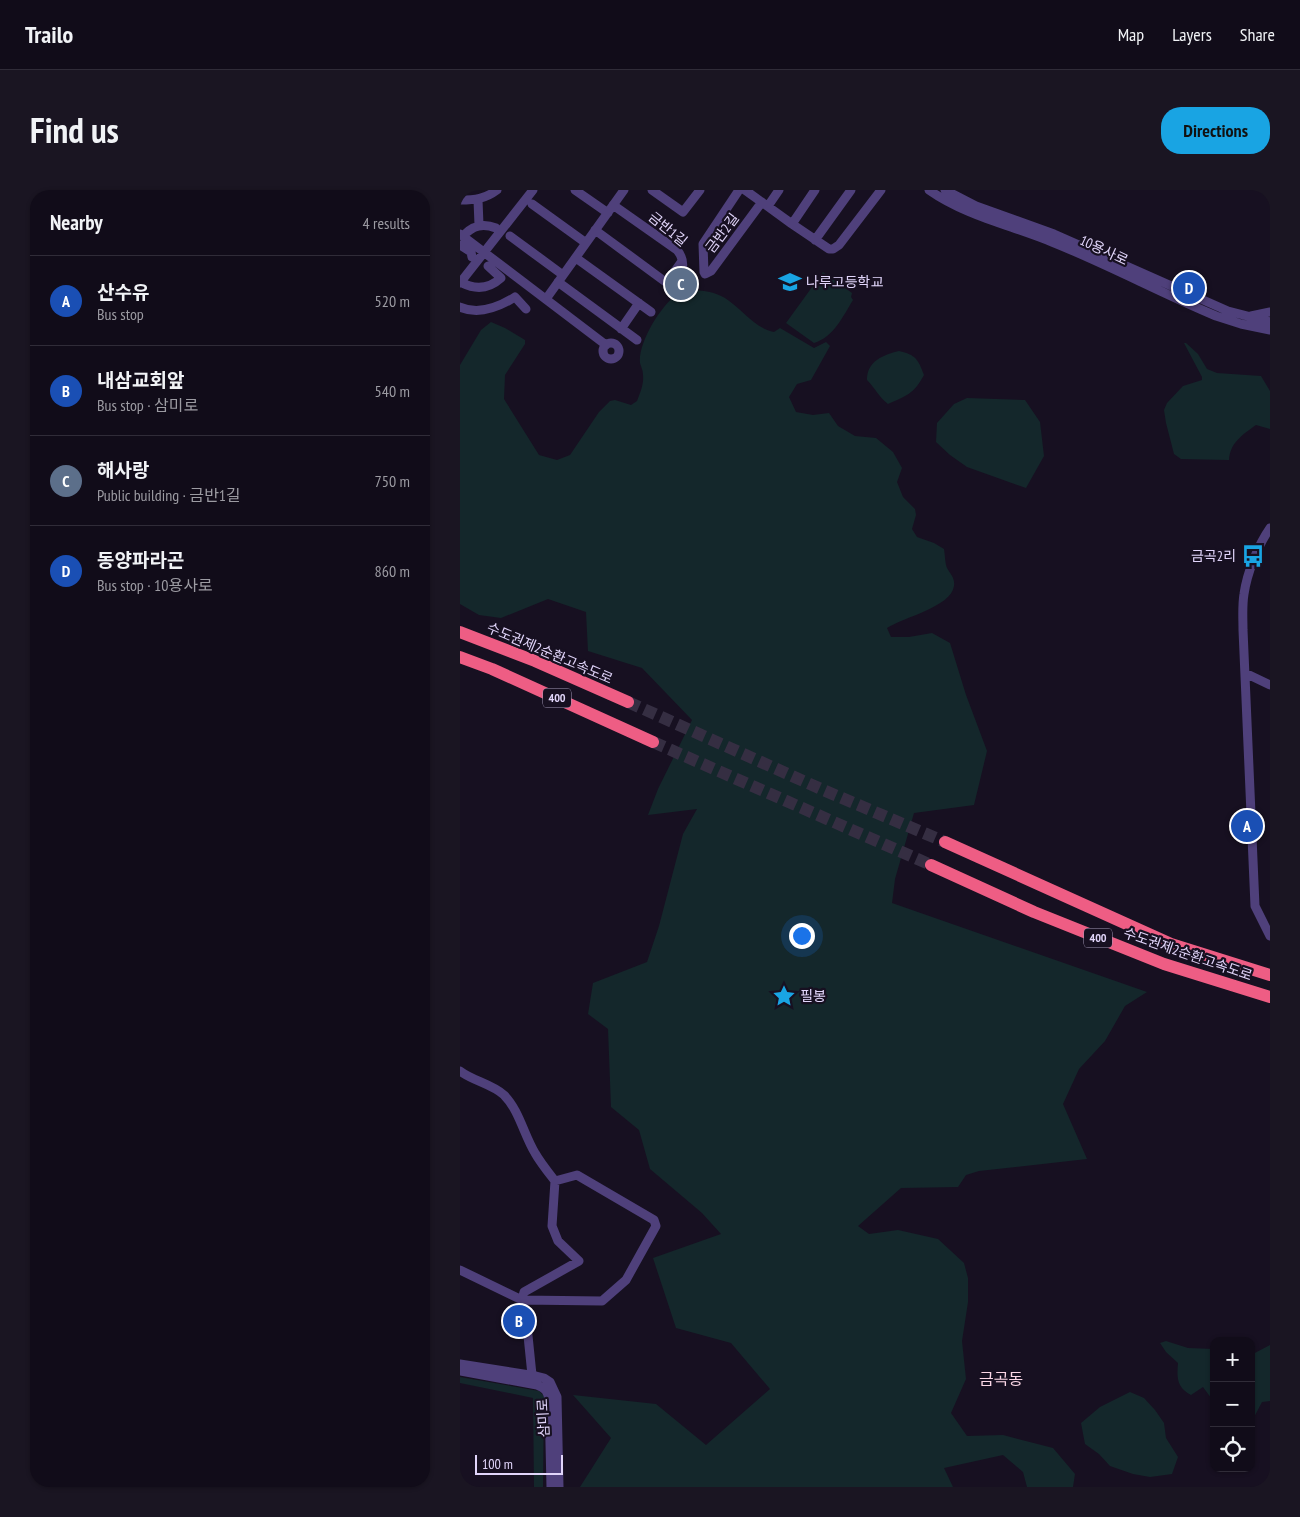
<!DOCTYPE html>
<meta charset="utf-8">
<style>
body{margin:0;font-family:"PT Sans Narrow","Noto Sans KR",sans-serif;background:#1a1522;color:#f1f3f6}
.controls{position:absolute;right:15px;bottom:15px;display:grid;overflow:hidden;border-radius:10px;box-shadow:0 1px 4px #0004}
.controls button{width:45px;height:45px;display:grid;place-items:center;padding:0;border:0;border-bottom:1px solid #302c38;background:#110c19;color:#f1f3f6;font:25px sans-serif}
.scale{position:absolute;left:15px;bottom:12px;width:88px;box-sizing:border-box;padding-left:5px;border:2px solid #e1d5fa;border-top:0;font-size:14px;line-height:18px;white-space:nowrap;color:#e1d5fa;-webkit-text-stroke:4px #171021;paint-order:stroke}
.you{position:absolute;left:341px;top:745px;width:18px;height:18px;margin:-12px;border:4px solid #fff;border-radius:50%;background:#1a73e8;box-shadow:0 0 0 8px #1a73e833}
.badge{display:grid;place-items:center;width:32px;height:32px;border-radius:50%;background:#19a4e3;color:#fff;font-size:16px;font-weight:700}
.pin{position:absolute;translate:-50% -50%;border:2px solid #fff;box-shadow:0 1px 5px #0006}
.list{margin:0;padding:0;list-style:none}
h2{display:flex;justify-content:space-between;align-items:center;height:65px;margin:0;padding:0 20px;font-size:21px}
h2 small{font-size:16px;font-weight:400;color:#9c9ba2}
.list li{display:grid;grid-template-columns:32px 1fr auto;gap:15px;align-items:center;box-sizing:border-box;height:90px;padding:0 20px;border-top:1px solid #302c38}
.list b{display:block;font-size:19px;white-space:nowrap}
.list p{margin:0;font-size:16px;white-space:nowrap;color:#9c9ba2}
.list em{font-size:16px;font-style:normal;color:#9c9ba2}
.icon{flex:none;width:28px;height:28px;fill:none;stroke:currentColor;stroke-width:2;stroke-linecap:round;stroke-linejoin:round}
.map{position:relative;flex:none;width:810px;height:1297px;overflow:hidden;border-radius:20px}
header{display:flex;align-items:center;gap:30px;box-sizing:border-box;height:70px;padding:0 25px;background:#110c19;border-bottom:1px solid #302c38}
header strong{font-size:24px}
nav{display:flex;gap:28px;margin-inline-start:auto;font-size:18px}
.intro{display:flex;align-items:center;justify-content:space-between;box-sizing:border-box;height:120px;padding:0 30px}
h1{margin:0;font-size:35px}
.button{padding:12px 22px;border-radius:20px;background:#19a4e3;color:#111;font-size:18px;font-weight:700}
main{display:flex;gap:30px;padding:0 30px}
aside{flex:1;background:#110c19;border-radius:20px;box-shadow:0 1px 4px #0004}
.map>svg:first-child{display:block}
</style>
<header>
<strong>Trailo</strong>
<nav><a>Map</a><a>Layers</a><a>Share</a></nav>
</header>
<div class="intro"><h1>Find us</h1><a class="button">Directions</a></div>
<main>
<aside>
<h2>Nearby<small>4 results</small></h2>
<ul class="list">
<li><span class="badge" style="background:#1a4fb4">A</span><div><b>산수유</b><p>Bus stop</p></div><em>520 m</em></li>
<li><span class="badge" style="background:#1a4fb4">B</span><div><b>내삼교회앞</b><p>Bus stop · 삼미로</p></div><em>540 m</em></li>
<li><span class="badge" style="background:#5c6f8a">C</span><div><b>해사랑</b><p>Public building · 금반1길</p></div><em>750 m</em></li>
<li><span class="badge" style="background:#1a4fb4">D</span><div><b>동양파라곤</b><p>Bus stop · 10용사로</p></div><em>860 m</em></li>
</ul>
</aside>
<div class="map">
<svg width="810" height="1297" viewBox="0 0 810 1297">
<rect width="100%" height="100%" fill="#171021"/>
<path fill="#14272b" d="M363,82L392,103L391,107L393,110C383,126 374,147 354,153L326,133Z
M231,100C242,100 255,102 265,108C281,118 294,138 314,142L320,138L354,158L366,152L370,156L351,190L337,194L329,207L336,222L353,225L369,223L378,236L395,246L416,248L433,262L442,278L437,292L443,307L455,319L456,325L452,339L457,347L474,353L484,359C485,365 485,373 487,378C491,385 495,388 494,396C491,417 444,427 427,438L431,447H449L472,443L490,453L506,505L527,561L514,615L454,623L435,689L432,713L687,802L665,816L645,851L619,879L603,914L627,969L519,981L506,985L498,997L441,998L398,1036L409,1044L438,1040L478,1049L504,1073L508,1088V1112L502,1151L506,1189L491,1223L507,1246L543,1245L593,1258L615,1284L613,1297H567L563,1282L543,1265L484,1278L493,1297H120L151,1248L113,1205L196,1214L246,1255L310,1199L271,1153L216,1138L193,1068L261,1044L242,1023L190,979L179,940L151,917L148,839L128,824L133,793L187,772L199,736L223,644L237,619L188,625L198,599L232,530L182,478L128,461L126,422L88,409L41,428L19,425L0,414V175L21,140L31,132L45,138L65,150V154L45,185L44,209L79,265L97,270L110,265L139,222L150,211L155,210L171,215L177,211C180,203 184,194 183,185C183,180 181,177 180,173C178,153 200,117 216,105C220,102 226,101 231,100Z
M724,153H726L738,164L747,179L757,183L801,186L810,201V239L796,235C782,245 770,253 769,270L721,269L714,264L706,233L704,220L707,213L723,196L742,190V187Z
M439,161C456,165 458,169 464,185C454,204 446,206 428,214C419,207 415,198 407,190C407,171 423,165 439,161Z
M507,208L565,210L580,232L584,266L566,298L507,277L490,265L476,252L477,233L494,214Z
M706,1151L728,1158L754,1159V1212L743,1197L731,1205C716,1197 717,1187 718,1173L706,1162L700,1153Z
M810,1155V1211L802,1212L791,1233V1165Z
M0,1187L79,1201L84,1206L83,1297H74L73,1208L0,1193Z
M670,1202L684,1208L695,1220L704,1233L706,1248L718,1267L712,1284L690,1287L673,1284L650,1276L639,1264L625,1254L621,1233L640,1217Z"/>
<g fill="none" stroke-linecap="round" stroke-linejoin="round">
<path stroke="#352e42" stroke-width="12" stroke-dasharray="12 6" stroke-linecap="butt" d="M168,512L361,599L485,652
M193,552L471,675"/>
<path stroke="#4f407b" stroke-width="9" d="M115,0L148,23
M192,0L223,22L240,0
M279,0L243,54L244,82L245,84L251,81L302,12
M285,0L332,34L369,59H373L379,55L421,0
M469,0C506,26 551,35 592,52C647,74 701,103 756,126L781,134L810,140
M485,0L516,16L594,44L768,121L810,132
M0,10C15,10 25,9 37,0
M18,10L19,35
M72,14L126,53
M153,15L217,60C223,67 224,76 221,85
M308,16L319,0
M332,34L355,0
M135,40L211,96
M0,44L146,155
M3,46C13,35 23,33 36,38
M50,46L103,85
M355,50L391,0
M0,55L11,62L12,67
M116,68L191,122
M0,92C15,100 29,99 41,88L28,76
M98,92L177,150
M207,92L222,71
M0,93L73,0
M86,109L164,0
M0,117C18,125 39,117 55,107L66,119
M791,126L810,122
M161,139L179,113
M143 161a8 8 0 1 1 16 0a8 8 0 1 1-16 0Z
M810,338C798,355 787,383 784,404C782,416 783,428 783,440L795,716L810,746
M785,483L810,495
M0,881C13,891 32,894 44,905C59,920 64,945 75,963C80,972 88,982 95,991L117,985L194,1030L196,1036L166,1090L142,1111L62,1110L0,1080
M0,1174L76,1186L84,1188L90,1192L97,1207L99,1297
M0,1181L77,1195C85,1198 88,1201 89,1210L91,1297
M72,1185L67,1136L62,1110L64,1102L119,1071L98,1051L92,1036L95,991"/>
<path stroke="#ee5d84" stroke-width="12" d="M0,442L75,471L168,512
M0,467L32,479L193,552
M485,652L711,754L810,785
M471,675L574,722L704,774L810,807"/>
</g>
<defs>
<symbol id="school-bare" viewBox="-9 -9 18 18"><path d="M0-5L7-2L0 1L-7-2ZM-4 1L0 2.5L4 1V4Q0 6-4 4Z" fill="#19a4e3" stroke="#171021" stroke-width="2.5" paint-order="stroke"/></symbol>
<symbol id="bus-bare" viewBox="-9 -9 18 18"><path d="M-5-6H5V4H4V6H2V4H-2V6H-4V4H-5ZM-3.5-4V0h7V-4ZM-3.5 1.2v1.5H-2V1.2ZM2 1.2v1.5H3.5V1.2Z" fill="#19a4e3" stroke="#171021" stroke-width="2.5" paint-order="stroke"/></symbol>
<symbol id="sight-bare" viewBox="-9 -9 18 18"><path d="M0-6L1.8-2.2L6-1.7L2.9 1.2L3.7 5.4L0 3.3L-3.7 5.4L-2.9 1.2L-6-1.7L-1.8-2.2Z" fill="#19a4e3" stroke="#171021" stroke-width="2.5" paint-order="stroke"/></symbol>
</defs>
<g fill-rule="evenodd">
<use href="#school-bare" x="314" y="76" width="32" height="32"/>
<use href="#bus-bare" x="777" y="350" width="32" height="32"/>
<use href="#sight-bare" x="308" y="790" width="32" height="32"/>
</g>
<g text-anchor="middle" stroke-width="4.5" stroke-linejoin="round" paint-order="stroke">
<g fill="#171021" stroke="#a49ab9" stroke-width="1">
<rect x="83" y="498.5" width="28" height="19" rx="4"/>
<rect x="624" y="738.5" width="28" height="19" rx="4"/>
</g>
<g font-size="12" font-weight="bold" fill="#e1d5fa">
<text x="97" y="512">400</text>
<text x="638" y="752">400</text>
</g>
<g font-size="14" fill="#e1d5fa" stroke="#171021">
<text transform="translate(208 39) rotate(39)" y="5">금반1길</text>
<text transform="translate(262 43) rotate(-53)" y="5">금반2길</text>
<text transform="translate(644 60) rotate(25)" y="5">10용사로</text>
<text transform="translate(90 463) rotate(23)" y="5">수도권제2순환고속도로</text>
<text transform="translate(728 764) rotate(19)" y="5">수도권제2순환고속도로</text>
<text transform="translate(83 1228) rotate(-93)" y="5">삼미로</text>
</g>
<g font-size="14" fill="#e1d5fa" stroke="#171021" text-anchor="start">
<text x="346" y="97">나루고등학교</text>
<text x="776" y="371" text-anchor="end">금곡2리</text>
<text x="340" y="811">필봉</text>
</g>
<g font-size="16" fill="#fbd7e6" stroke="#171021">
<text x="541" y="1195">금곡동</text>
</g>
</g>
</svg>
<div class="controls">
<button>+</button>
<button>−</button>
<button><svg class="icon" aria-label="locate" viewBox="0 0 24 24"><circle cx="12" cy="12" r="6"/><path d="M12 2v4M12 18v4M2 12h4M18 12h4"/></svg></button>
</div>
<div class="scale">100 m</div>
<div class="you"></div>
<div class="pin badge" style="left:787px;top:636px;background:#1a4fb4">A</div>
<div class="pin badge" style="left:59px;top:1131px;background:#1a4fb4">B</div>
<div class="pin badge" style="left:221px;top:94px;background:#5c6f8a">C</div>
<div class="pin badge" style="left:729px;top:98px;background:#1a4fb4">D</div>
</div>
</main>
